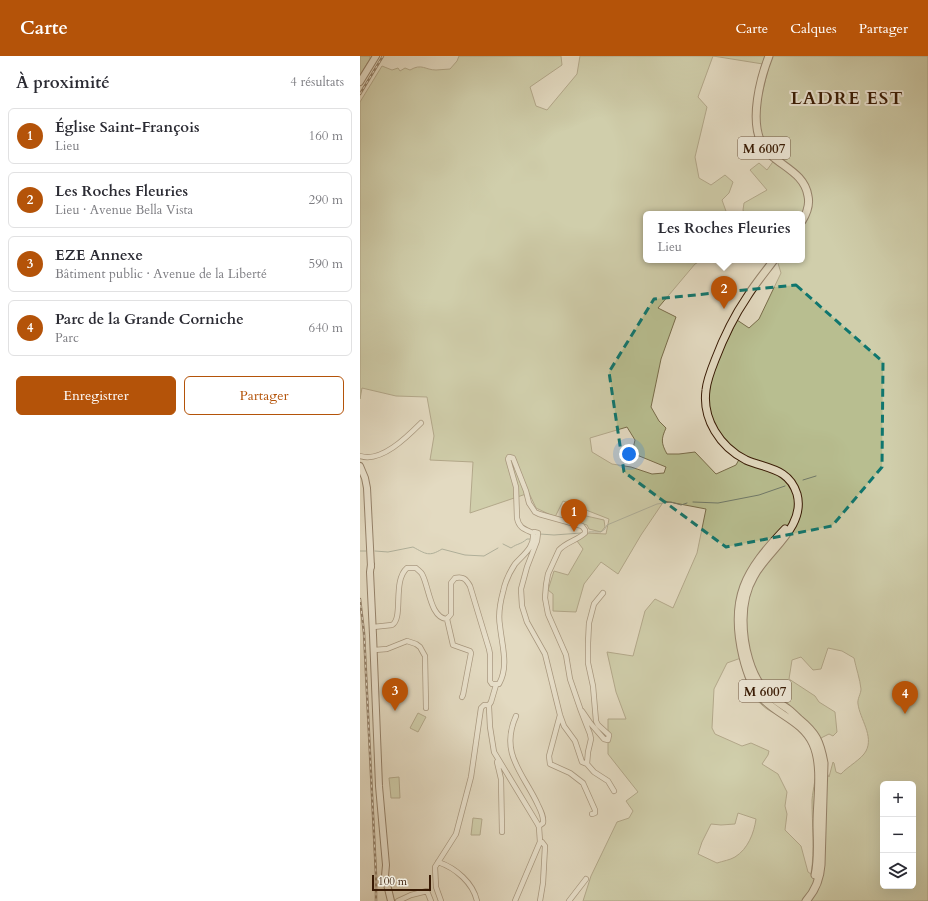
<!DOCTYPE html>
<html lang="fr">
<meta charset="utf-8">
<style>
body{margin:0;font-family:Cardo,serif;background:#f7f7f7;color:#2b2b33}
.controls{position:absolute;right:12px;bottom:12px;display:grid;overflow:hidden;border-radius:6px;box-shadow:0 4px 16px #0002}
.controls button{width:36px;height:36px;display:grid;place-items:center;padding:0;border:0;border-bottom:1px solid #e1e1e2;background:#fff;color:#2b2b33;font:20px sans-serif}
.scale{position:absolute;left:12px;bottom:10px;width:59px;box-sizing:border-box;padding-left:4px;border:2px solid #371903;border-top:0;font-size:11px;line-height:14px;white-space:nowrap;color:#371903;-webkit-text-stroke:3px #ede7d7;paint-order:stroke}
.you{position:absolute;left:269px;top:398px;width:14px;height:14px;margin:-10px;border:3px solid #fff;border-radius:50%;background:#1a73e8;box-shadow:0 0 0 6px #1a73e833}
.badge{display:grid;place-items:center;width:26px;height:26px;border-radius:50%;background:#b45309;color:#fff;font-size:13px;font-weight:700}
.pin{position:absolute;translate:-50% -33px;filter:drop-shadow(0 1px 2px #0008)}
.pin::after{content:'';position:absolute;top:21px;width:14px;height:12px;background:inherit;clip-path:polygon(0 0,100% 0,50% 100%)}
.popup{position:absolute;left:283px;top:155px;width:162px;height:52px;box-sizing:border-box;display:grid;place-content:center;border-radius:6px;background:#fff;filter:drop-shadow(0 1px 3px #0005);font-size:13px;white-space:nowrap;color:#7c7c81}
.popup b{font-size:15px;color:#2b2b33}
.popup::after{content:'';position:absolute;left:50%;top:100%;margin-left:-8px;border:8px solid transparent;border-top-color:#fff}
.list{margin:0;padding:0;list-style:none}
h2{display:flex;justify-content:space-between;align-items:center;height:52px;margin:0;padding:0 16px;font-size:17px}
h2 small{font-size:13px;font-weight:400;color:#7c7c81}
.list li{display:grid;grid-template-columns:26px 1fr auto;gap:12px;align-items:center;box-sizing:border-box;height:56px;margin:0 8px 8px;padding:0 8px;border:1px solid #e1e1e2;border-radius:6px}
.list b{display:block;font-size:15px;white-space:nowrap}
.list p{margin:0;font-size:13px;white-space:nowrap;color:#7c7c81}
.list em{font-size:13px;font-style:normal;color:#7c7c81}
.actions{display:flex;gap:8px;padding:12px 16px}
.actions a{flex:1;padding:9px 0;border:1px solid #b45309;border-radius:6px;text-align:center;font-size:14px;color:#b45309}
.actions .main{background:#b45309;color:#fff}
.icon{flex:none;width:22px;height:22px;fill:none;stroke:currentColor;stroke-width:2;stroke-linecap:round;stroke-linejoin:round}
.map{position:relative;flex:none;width:568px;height:845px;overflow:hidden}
header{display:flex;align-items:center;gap:24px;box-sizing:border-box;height:56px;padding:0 20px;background:#b45309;color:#fff}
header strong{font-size:19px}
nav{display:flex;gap:22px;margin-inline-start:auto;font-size:14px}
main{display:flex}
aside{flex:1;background:#fff}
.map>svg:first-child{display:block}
</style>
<header>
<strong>Carte</strong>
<nav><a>Carte</a><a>Calques</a><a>Partager</a></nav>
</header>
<main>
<aside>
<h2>À proximité<small>4 résultats</small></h2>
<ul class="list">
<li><span class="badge">1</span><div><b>Église Saint-François</b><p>Lieu</p></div><em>160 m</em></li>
<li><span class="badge">2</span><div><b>Les Roches Fleuries</b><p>Lieu · Avenue Bella Vista</p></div><em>290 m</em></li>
<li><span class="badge">3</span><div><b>EZE Annexe</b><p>Bâtiment public · Avenue de la Liberté</p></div><em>590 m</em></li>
<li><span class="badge">4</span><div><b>Parc de la Grande Corniche</b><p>Parc</p></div><em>640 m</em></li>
</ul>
<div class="actions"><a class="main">Enregistrer</a><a>Partager</a></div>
</aside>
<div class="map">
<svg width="568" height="845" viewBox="0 0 568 845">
<rect width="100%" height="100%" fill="#e3dac1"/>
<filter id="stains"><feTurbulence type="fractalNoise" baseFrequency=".005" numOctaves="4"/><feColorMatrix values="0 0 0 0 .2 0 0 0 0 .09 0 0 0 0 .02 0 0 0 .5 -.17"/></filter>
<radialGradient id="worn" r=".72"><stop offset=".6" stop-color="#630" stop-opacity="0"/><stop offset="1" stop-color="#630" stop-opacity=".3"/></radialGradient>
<path fill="#b8be90" stroke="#786c4a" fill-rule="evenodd" d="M0,0H10V3L0,19Z
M99,0H201L202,9L170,31L176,50L187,54L217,18L220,0H568V845H223L231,820L257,766L269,762L273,755L266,745L278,736L248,698V663H266L256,636L247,596L273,600L285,555L295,543L313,552L337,497L346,453L304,445L281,479L258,518L241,506L224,528L216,556L193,555V538L188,534L194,515L208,519L223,493L217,485L227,477L246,478L249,463L203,445L195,461L176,452L169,437L110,457L113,406L70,404L74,380L67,341L36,340L2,332L0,343V46L22,10L32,14L38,12L40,15L45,12L50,14C62,7 65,14 76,14C81,14 85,13 90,13L97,5ZM353,0L409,9C404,33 391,66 406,88C409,92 413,96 417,100L407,114L399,107L390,114L407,134L384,147L383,154L384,158H442V204H417L421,217L399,263L389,272L377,264C354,313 324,360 382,398L376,409L356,418L335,396L319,398H307C301,387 301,383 306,372L299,365L291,351L301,303L316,261L298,252L335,208L342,204H286V158H367L362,144L369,137L373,126L365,119L351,129L339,122L335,101L347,51L338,41ZM267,371L275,384L272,397L306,411L304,417L292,418L271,411L252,408L232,396L230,382ZM468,592L482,595L494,602C496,612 500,623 501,633C501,638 497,643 498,648C500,663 514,680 506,695C502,703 487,711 481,718L476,716L474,707L473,706L469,721L466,715V700L461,682L469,678L473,680L477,676L475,656L459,646L455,640L429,623L432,604L441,601L453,614L461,613ZM381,602C384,619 388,638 402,649C407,654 414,657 420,660C427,664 435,668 440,674C448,683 453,696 455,707C457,720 453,732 452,744C452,769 455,793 451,818L448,816L441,790L425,774L427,758L425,750L427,736L418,718L402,708L408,699L409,695L391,687L382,690L355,678L352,672L354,633L367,607ZM523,728H553V830H523ZM378,757L396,763C394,777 388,793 375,801C370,804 363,805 357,807L338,798L342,786L351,768L361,769L375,768Z
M204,455L244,464L245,471L241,476L229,473L227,469L202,463Z
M58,657L66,661L58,676L50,672Z
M39,721L40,742H31L29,722Z
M113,762L122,763L120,779H111Z"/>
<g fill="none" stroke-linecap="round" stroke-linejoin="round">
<path stroke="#707a6a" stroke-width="1" d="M443,424L456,420
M333,446L358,447L399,439L425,430
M229,476C237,475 243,479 247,469L297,448L311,446L321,449L327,447
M180,478L194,479L221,477
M143,488L151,492C158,487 160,489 167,483H171
M0,495H6
M15,495L28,496L53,491C66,498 69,501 82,493L105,499L124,500L138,492"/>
<defs>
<path id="minor" d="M0,400C21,407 47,381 61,367
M173,477C164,473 159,472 157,462L156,431L148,403L149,401L153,402L166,435L169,447L175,456L179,458L222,470L225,474V477C218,484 206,486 199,494L188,518L186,529L185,542L188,558L206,599L210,623L221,655L230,678L231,683L228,696L227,708
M87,563L93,589L110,595L111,597L103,639L102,641
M13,571L32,569C44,562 32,525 47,512H56C58,514 61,516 62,518C69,530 70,562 87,563L91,558V527L95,522C103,520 106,523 110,530L129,593L130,598V625L132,628H139C149,610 142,590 140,570C138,559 140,547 143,536C145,526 149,517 155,508C163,499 175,491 173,477L174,476L178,477L177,485L167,511L161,533L162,550L167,566L185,598L200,659L204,670L215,685L222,706L227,708
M14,594L27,593L47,585L56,588L60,591L65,600L66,652
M129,649L131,646L136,629
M222,655L231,668L244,683L248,684L249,679L238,669L236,665L233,630L228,607V587L229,567L234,548L243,537
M200,659L189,700L190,708L210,717L223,727L235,754V757L232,758
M156,660C139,698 164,718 178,749C181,755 184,761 183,767L179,770
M138,704L137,706L141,723L142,776
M227,708L234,716L248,725L254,735
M78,806C96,812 113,827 117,845
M38,845L51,839L67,835L71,845
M81,845L76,831L75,811L96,778L111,721L121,652L124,649H129V651L130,671L134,696L177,767L179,771L180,786
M155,845L180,786H182L185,790L183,827L180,845
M209,845L226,823"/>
<path id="secondary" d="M0,26L16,0
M0,410L5,422L7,432L11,511
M11,508L10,516L13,579L19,730L26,809L25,820L31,845"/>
<path id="primary" d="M409,0C400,23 390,63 401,86C412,109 444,113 448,140C450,149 447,157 442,165
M414,204C405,216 395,228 387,241C374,260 363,283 355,304C351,314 347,324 346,334C342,363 360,391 386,404C407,413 429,412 437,438C446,471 408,494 394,520C387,532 383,549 383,564C383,588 390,621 408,638C414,644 421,648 428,653C432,656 435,659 439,663C456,677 460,685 464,707L461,809C460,823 456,834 446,845
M425,473C385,515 369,542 383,601C387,617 392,632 404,644C420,660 443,666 453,688C463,710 457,744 457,767C457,784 459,802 455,819"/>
</defs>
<use href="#minor" stroke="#624932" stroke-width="6"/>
<use href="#secondary" stroke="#371903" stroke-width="8"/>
<use href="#primary" stroke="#371903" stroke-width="9"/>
<use href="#minor" stroke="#ede7d7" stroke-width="4.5"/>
<use href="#secondary" stroke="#ede7d7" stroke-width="6"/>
<use href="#primary" stroke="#e3dac1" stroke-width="7"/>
<defs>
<path id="rail" d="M0,38L23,0
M0,543L4,577L16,819V845"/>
</defs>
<use href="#rail" stroke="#371903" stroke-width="2.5"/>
<use href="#rail" stroke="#ede7d7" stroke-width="1" stroke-dasharray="3" stroke-linecap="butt"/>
</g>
<path d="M0 0H568V845H0ZM436,229L523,306L522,411L472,470L366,491L264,416L249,316L294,243Z" fill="#e3dac1" fill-opacity=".55" fill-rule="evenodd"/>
<path fill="none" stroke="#0f766e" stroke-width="3" stroke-dasharray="8 5" stroke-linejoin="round" d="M436,229L523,306L522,411L472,470L366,491L264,416L249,316L294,243Z"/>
<g text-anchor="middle" stroke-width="4" stroke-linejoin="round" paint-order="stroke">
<g fill="#ede7d7" stroke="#6e5743" stroke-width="1">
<rect x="378" y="81" width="52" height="22" rx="3"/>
<rect x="379" y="624" width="52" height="22" rx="3"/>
</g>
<g font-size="13" font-weight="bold" fill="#371903">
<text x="404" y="97">M 6007</text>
<text x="405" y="640">M 6007</text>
</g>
<g font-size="18" font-weight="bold" letter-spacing="1" fill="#371903" stroke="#ede7d7">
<text x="487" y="48">LADRE EST</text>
</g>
</g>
<rect width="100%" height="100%" filter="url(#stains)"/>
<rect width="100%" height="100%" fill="url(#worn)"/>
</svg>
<div class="controls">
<button>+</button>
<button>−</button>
<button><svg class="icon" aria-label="layers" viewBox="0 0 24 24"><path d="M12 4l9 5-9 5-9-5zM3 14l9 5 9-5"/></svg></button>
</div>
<div class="scale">100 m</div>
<div class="you"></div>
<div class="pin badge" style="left:214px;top:476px">1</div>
<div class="pin badge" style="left:364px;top:253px">2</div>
<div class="popup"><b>Les Roches Fleuries</b>Lieu</div>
<div class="pin badge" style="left:35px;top:655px">3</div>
<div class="pin badge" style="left:545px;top:658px">4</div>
</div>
</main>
